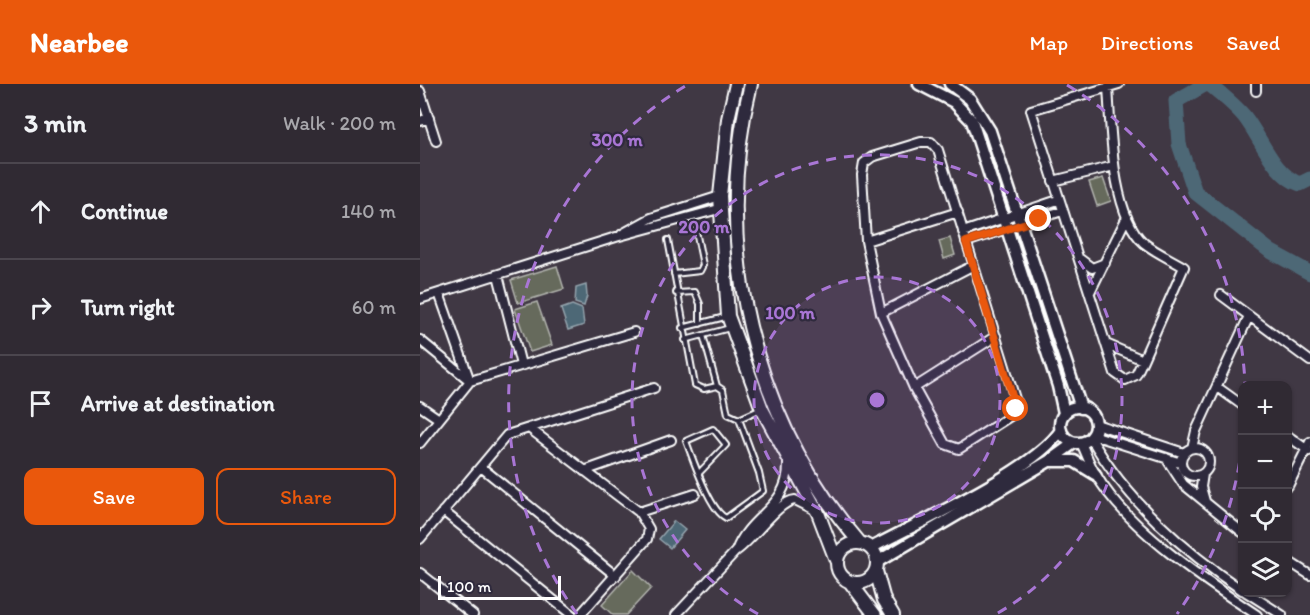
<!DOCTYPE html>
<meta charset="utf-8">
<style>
body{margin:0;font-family:Itim,sans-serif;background:#38323b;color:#f1f3f6}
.controls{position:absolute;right:18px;bottom:18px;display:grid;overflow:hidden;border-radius:12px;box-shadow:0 2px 4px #0004}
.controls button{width:54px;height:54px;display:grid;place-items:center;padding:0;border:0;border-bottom:2px solid #4b464e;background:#302a33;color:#f1f3f6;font:30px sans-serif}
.scale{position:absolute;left:18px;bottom:15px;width:123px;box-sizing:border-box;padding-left:6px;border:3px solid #fff;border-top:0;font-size:16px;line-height:21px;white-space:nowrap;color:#fff;-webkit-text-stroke:4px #2f2a3d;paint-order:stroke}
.stop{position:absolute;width:18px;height:18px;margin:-14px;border:4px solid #ea580c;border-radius:50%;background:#fff}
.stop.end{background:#ea580c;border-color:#fff;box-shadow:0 2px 6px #0008}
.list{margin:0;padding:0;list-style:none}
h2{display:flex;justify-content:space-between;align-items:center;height:78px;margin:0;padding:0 24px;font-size:26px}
h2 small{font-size:20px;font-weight:400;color:#a8a7ac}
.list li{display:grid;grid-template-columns:39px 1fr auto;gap:18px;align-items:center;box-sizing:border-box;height:96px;padding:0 24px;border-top:2px solid #4b464e}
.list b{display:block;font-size:22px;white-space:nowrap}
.list em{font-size:20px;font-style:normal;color:#a8a7ac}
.actions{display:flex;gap:12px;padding:18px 24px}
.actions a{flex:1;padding:14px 0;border:2px solid #ea580c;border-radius:12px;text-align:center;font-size:21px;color:#ea580c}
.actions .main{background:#ea580c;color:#fff}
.icon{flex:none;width:33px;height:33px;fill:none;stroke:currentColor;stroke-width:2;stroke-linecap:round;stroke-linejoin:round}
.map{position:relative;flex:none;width:890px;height:531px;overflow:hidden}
header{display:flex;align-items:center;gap:36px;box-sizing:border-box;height:84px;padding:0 30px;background:#ea580c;color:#fff}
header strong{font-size:28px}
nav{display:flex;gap:33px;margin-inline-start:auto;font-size:21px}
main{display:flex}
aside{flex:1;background:#302a33}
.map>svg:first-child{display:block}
</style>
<header>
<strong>Nearbee</strong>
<nav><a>Map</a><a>Directions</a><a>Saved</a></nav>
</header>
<main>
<aside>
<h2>3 min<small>Walk · 200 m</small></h2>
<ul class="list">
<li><svg class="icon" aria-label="ahead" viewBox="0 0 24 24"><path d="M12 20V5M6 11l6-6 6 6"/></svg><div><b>Continue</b></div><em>140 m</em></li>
<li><svg class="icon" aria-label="right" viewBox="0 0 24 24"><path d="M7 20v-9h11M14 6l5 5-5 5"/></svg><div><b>Turn right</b></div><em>60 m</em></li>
<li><svg class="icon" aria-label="arrive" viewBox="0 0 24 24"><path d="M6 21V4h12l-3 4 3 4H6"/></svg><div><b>Arrive at destination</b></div></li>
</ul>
<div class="actions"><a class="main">Save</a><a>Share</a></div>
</aside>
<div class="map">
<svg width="890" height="531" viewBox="0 0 890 531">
<rect width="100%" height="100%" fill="#403844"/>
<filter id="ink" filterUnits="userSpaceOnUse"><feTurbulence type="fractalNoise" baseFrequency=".0167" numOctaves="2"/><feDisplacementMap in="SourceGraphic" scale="12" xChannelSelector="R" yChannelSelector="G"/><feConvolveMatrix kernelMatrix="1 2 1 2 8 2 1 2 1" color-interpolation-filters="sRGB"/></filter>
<g filter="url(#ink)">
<path fill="#666a5c" stroke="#b2b4ae" stroke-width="1.5" d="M683,94L691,117L677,122L669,98Z
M530,154L535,171L524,175L519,157Z
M137,182L144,205L98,219L91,196Z
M117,218L132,261L110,268L95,225Z
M213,486L231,504L206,531H193L182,521Z"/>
<path fill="#4d6776" stroke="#94a4ad" stroke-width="1.5" d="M166,201L167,212L164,222L155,219L156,204Z
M152,221L162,225L164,241L148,246L141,225Z
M254,437L265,446L250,464L239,455Z"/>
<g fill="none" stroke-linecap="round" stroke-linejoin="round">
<path stroke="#4d6776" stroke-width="15" d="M786,0L756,17L759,60L775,108L850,167L890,189
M789,0C801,10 814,20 824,32C841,53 853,91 880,100L890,95"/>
<defs>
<path id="lane" d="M248,156L275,301L284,305L297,302L303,306L308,330L319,335L339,326
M254,190L280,187L283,181L276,147
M256,209L275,208L280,220V240
M262,244L305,233
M283,251L297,302
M265,256L310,244
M280,388L306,361L293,345L266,357C273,375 290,427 306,434L343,407L339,389L319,335"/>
<path id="street" d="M688,3C691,44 691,130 724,159C735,168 751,175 764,183L723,276L716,291L705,296L695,289L611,26L699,0
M0,7L16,57
M836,7V0
M0,37L9,34
M501,58H511L518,66L596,318L592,331L539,365L525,360L494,304L461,229L446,157L442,91L444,79L452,73Z
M633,97L694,82
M543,148L638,116
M202,150L231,134L300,112
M446,157L538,128
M546,158L642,127
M660,175L672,184L685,179
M78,191L101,281
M670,208L707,133
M19,209L50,297
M801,211L890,277
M0,215L196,153L299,125
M461,229L552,182
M0,256L49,296
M686,260L723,276
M797,303L822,321
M494,304L576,252
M0,322L19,335
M676,340L764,369
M109,344L219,428L229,445L227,455L160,531
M673,351L761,379
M868,352L889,367
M671,354C705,415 765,468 822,506
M0,359L50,297L214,248
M661,359C666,369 669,379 675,389C705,443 785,497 837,531
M772,364L776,347L829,232
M761 378a14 14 0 1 1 28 0a14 14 0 1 1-28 0Z
M746,374L763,400L822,448
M61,383L196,492
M164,387L251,356
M783,390L781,403L785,417
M868,402L890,358
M23,427L152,531
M219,428L275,410
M0,455L87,351L234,304
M316,467C330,429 369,425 368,379
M868,477L890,491
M0,489L53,531
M826,508L862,531
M256,531L316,467C333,456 358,417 375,416L395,426"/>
<path id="secondary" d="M499,0L534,18L552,37L638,302L644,329
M530,0L550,15L570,47L661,324
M640 341a18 18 0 1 1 36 0a18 18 0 1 1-36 0Z
M629,377H654L675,390
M451,464C497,439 614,387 641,346
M457,478L629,377L654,359"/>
<path id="primary" d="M316,0L308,35L300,112L308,232L342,325L398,429L416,476
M331,0C291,160 332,334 440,459
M417 479a20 20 0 1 1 40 0a20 20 0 1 1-40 0Z
M456,487L464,516L473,531
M430,498L455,531"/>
</defs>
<use href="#lane" stroke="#fff" stroke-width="8"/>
<use href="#street" stroke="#fff" stroke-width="12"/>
<use href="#secondary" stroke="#fff" stroke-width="15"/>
<use href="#primary" stroke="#fff" stroke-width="16"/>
<use href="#lane" stroke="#2f2a3d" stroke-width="4"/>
<use href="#street" stroke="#2f2a3d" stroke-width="8"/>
<use href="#secondary" stroke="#2f2a3d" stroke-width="10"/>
<use href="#primary" stroke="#2f2a3d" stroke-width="12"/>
</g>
</g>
<g fill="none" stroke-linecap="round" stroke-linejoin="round" filter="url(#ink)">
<path stroke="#ea580c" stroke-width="8" d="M596,325L546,158L619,135"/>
</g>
<circle cx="457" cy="316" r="123" fill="#a976d5" fill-opacity=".12"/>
<g fill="none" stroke="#a976d5" stroke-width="3" stroke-dasharray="10 8">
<circle cx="457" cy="316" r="123"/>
<path d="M338 530A245 245 0 1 1 576 530"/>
<path d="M822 361A368 368 0 0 1 757 530M157 530A368 368 0 0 1 267 1M647 1A368 368 0 0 1 825 300"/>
</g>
<circle cx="457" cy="316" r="9" fill="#a976d5" stroke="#2f2a3d" stroke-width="3"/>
<g font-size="18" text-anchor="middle" font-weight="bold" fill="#a976d5" stroke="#2f2a3d" stroke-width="4.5" stroke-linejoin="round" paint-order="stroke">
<text x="197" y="62">300 m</text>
<text x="284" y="149">200 m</text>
<text x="370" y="235">100 m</text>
</g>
</svg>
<div class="controls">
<button>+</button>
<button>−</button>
<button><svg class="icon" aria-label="locate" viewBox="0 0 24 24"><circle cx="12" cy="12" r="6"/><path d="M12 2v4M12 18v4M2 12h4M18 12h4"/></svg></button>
<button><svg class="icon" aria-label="layers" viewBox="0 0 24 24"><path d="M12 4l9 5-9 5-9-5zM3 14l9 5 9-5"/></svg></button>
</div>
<div class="scale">100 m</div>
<div class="stop" style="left:596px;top:325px"></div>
<div class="stop end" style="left:619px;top:135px"></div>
</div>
</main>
